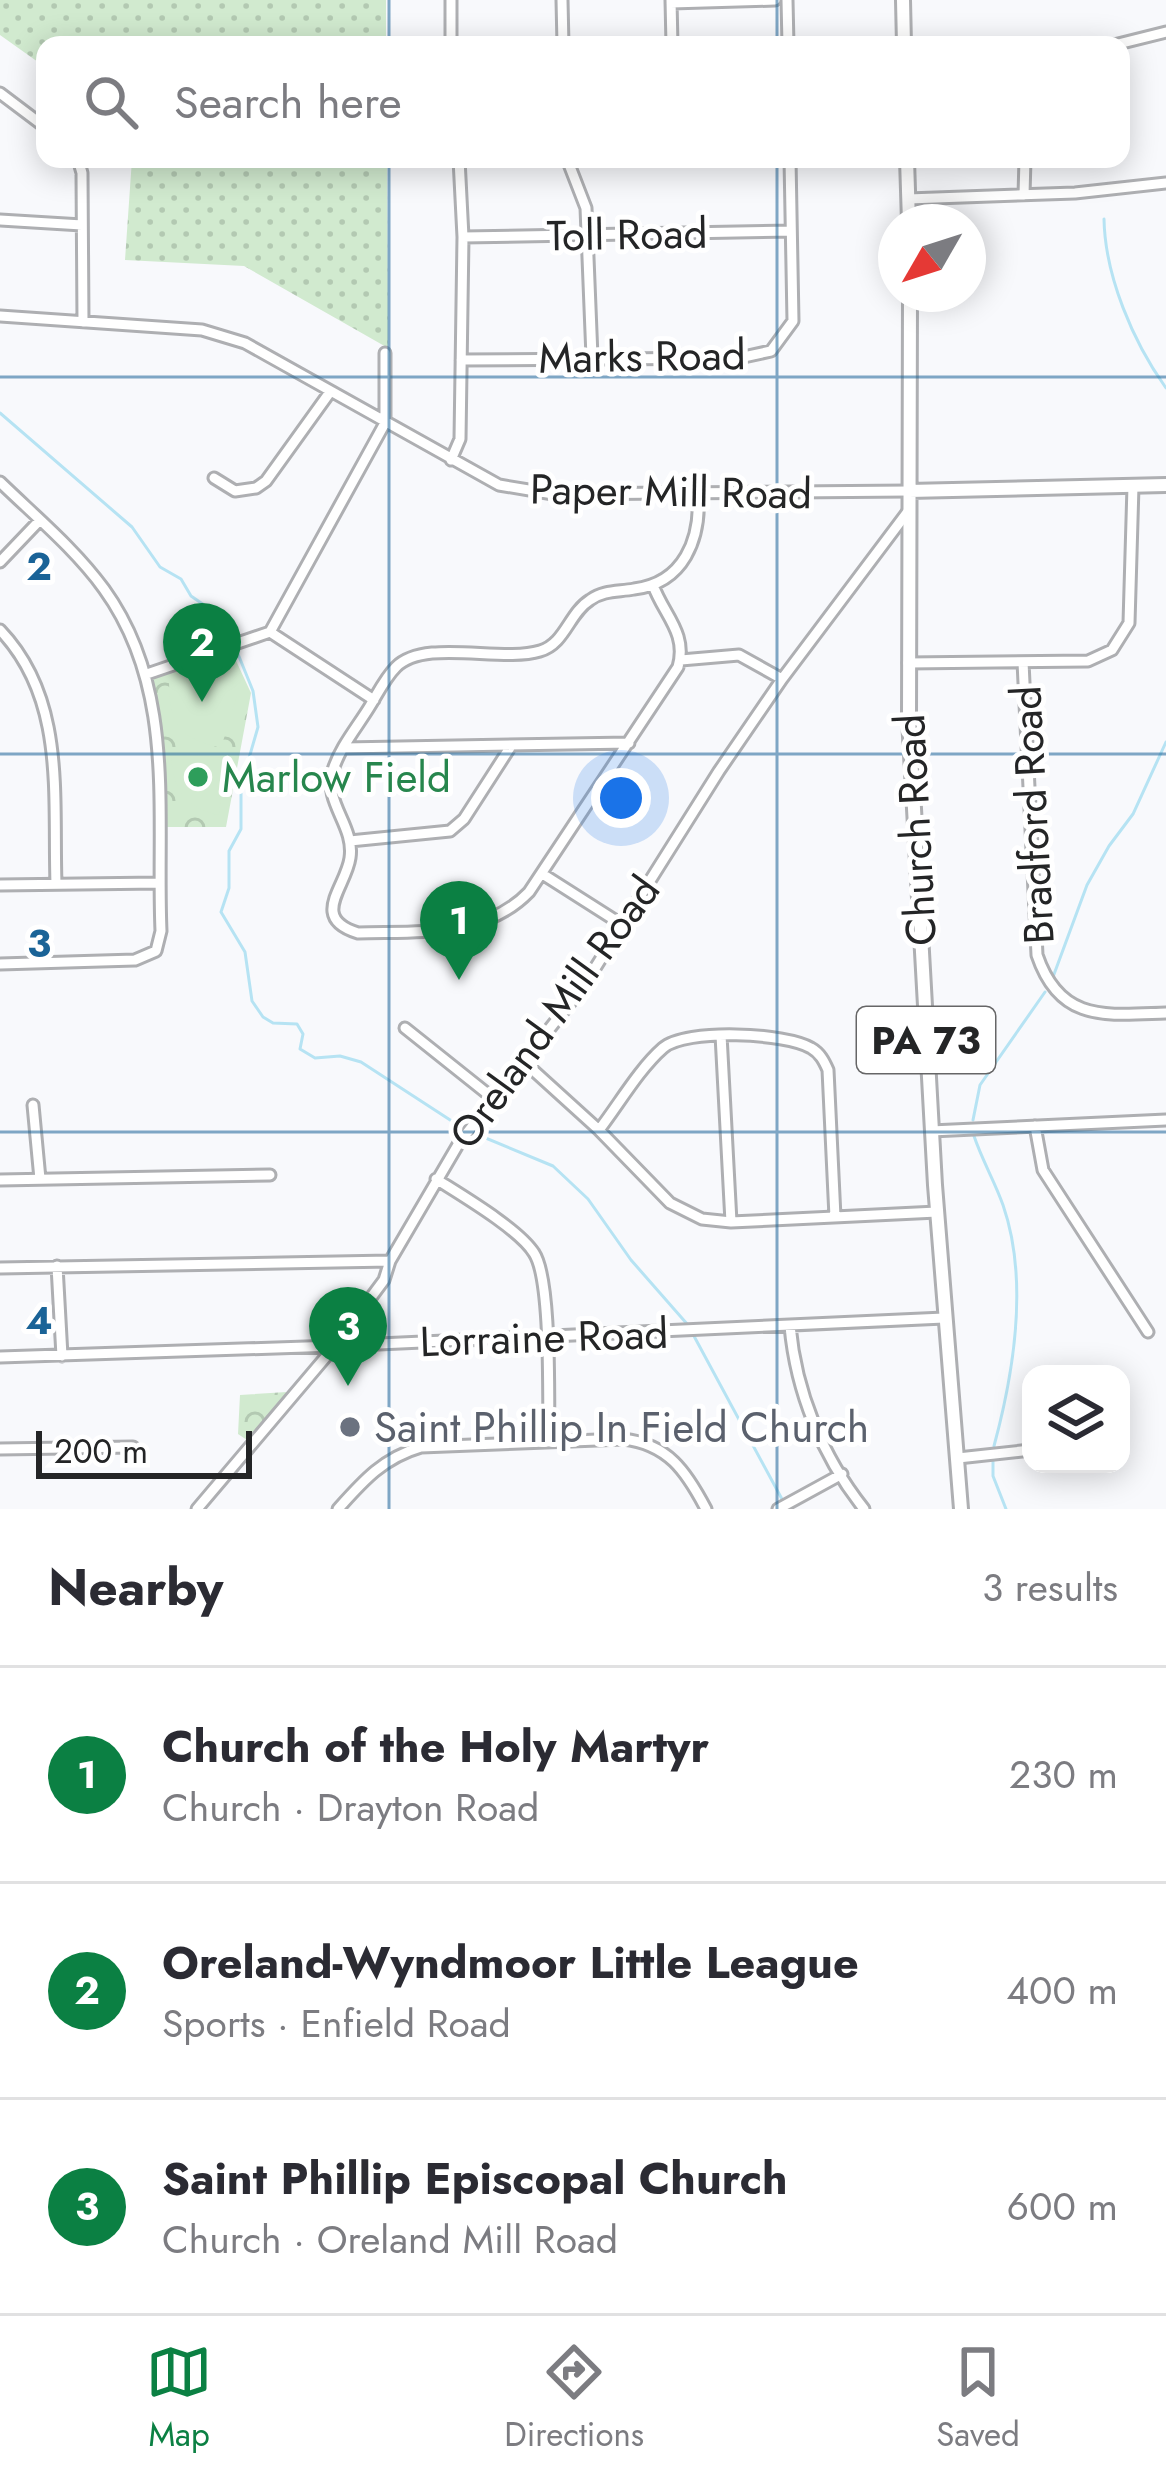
<!DOCTYPE html>
<meta charset="utf-8">
<style>
body{margin:0;font-family:Jost,sans-serif;background:#f2f2f3;color:#2b2b33}
.controls{position:absolute;right:36px;bottom:36px;display:grid;overflow:hidden;border-radius:24px;box-shadow:0 6px 30px #0003}
.controls button{width:108px;height:108px;display:grid;place-items:center;padding:0;border:0;border-bottom:3px solid #e1e1e2;background:#fff;color:#2b2b33;font:60px sans-serif}
.compass{position:absolute;left:878px;top:204px;width:108px;height:108px;border-radius:50%;background:#fff;box-shadow:0 6px 30px #0003;rotate:231deg}
.scale{position:absolute;left:36px;bottom:30px;width:216px;box-sizing:border-box;padding-left:12px;border:6px solid #242526;border-top:0;font-size:33px;line-height:42px;white-space:nowrap;color:#242526;-webkit-text-stroke:9px #fff;paint-order:stroke}
.you{position:absolute;left:621px;top:798px;width:42px;height:42px;margin:-30px;border:9px solid #fff;border-radius:50%;background:#1a73e8;box-shadow:0 0 0 18px #1a73e833}
.badge{display:grid;place-items:center;width:78px;height:78px;border-radius:50%;background:#0b8043;color:#fff;font-size:39px;font-weight:700}
.pin{position:absolute;translate:-50% -99px;filter:drop-shadow(0 3px 6px #0008)}
.pin::after{content:'';position:absolute;top:63px;width:42px;height:36px;background:inherit;clip-path:polygon(0 0,100% 0,50% 100%)}
.list{margin:0;padding:0;list-style:none}
h2{display:flex;justify-content:space-between;align-items:center;height:156px;margin:0;padding:0 48px;font-size:51px}
h2 small{font-size:39px;font-weight:400;color:#7c7c81}
.list li{display:grid;grid-template-columns:78px 1fr auto;gap:36px;align-items:center;box-sizing:border-box;height:216px;padding:0 48px;border-top:3px solid #e1e1e2}
.list b{display:block;font-size:45px;white-space:nowrap}
.list p{margin:0;font-size:39px;white-space:nowrap;color:#7c7c81}
.list em{font-size:39px;font-style:normal;color:#7c7c81}
.icon{flex:none;width:66px;height:66px;fill:none;stroke:currentColor;stroke-width:2;stroke-linecap:round;stroke-linejoin:round}
.map{position:relative;flex:none;width:1166px;height:1509px;overflow:hidden}
.search{position:absolute;background:#fff;box-shadow:0 6px 30px #0003;left:36px;right:36px;top:36px;height:132px;display:flex;align-items:center;gap:30px;box-sizing:border-box;padding:0 42px;border-radius:24px;color:#7c7c81;font-size:45px}
.sheet{height:804px;background:#fff}
nav{display:flex;justify-content:space-around;align-items:center;box-sizing:border-box;height:168px;border-top:3px solid #e1e1e2;background:#fff;font-size:33px;color:#7c7c81}
nav a{display:grid;justify-items:center;gap:6px}
nav .on{color:#0b8043}
.map>svg:first-child{display:block}
</style>
<div class="map">
<svg width="1166" height="1509" viewBox="0 0 1166 1509">
<defs>
<pattern id="grass-dots" width="8" height="8" patternUnits="userSpaceOnUse" patternTransform="scale(3)"><rect width="8" height="8" fill="#d1eacf"/><path d="M2 2h.1M6 6h.1" fill="none" stroke="#b3c9b2" stroke-width="1.8" stroke-linecap="round"/></pattern>
<pattern id="park-crowns" width="20" height="18" patternUnits="userSpaceOnUse" patternTransform="scale(3)"><rect width="20" height="18" fill="#d1eacf"/><path d="M2 6a3 3 0 1 1 6 0M12 15a3 3 0 1 1 6 0" fill="none" stroke="#b3c9b2"/></pattern>
</defs>
<rect width="100%" height="100%" fill="#f8f9fc"/>
<path fill="url(#grass-dots)" d="M0,0H386V45H45V67L0,35Z
M132,159H387L388,348L244,266L125,260Z"/>
<path fill="url(#park-crowns)" d="M232,652L251,693L226,827H164L163,752L152,675Z
M287,1392L247,1440L238,1434L240,1395Z"/>
<path fill="#d1eacf" d="M191,667L236,684L239,689L221,748C173,736 169,721 169,674Z
M171,753L226,758L219,815C184,808 172,787 171,753Z"/>
<g fill="none" stroke-linecap="round" stroke-linejoin="round">
<path stroke="#b6e3f3" stroke-width="3" d="M1104,219C1105,276 1133,342 1166,388
M0,413L132,527L160,567L181,579L191,596L207,607L233,639
M238,654L253,691L258,727L241,786V829L229,851V888L221,912L245,952L252,1001L263,1017L273,1023L297,1024L303,1034L300,1049L315,1058L340,1056L361,1062L464,1129L553,1166L588,1199L631,1260L688,1325L783,1501
M1053,977L1087,885L1109,846L1133,814L1166,742
M973,1120L980,1085L1045,992
M974,1136C982,1160 995,1182 1003,1205C1029,1280 1014,1372 994,1446
M993,1461V1476L1006,1509"/>
<defs>
<path id="minor" d="M451,0V45
M562,0L563,45
M671,0L672,45
M787,0L788,45
M671,3L775,0
M1114,45L1166,32
M0,93L45,127
M78,159L82,173L83,322
M567,159L586,208L592,357
M1024,195L1025,159
M908,199L1075,193L1166,183
M0,220L82,225
M463,237L791,231
M0,316L202,330L245,343L499,485L553,494L909,491
M461,360L739,358L771,351L793,321L790,159
M451,460L460,439L463,237L459,159
M214,478L235,491L256,488L266,481L330,392
M0,482C35,516 75,549 104,589C177,690 156,813 161,931L156,951L135,960L0,964
M0,562L40,520
M653,585C663,614 688,633 678,667L529,892C485,938 417,931 358,933C309,918 346,887 350,858C355,825 323,803 333,770C340,747 358,726 370,706C378,693 385,678 396,667C425,638 501,663 540,651C565,644 569,613 590,600C604,590 618,592 634,589C684,583 701,539 698,494
M0,630C66,699 53,795 56,884
M270,632L385,423V353
M270,632L374,700
M681,660L739,655L782,679
M1023,662L1037,955C1060,1023 1106,1015 1166,1013
M908,663L1088,661L1112,650L1129,623L1133,486
M147,674L270,632
M344,748L629,743
M350,841L450,831L464,819L511,746
M544,875L621,924
M0,885L159,883
M405,1028L494,1099
M721,1035L731,1222
M523,1061L599,1130L670,1203L702,1219L731,1222L937,1212
M33,1105L40,1179
M1035,1126L1043,1170L1148,1332
M599,1130C619,1104 639,1069 663,1048C686,1028 786,1033 811,1048C820,1053 824,1061 828,1070L835,1217
M931,1131L1166,1120
M436,1179C461,1195 519,1229 534,1253C552,1280 548,1404 549,1441
M0,1180L270,1175
M57,1266L62,1356
M0,1268L390,1261
M790,1326C796,1392 822,1456 864,1509
M0,1357L335,1346L944,1318
M0,1449L133,1447
M958,1458L1031,1450
M1104,1464H1111
M197,1509L335,1346L384,1280L390,1261L459,1143L585,984L719,771L782,679L909,510
M338,1509C363,1481 383,1458 421,1447L623,1439C668,1444 686,1471 706,1509
M778,1509L842,1474"/>
<path id="major" d="M903,0L904,45
M907,159L909,222
M910,294L909,719L935,1185L961,1509
M909,491L1166,485"/>
</defs>
<use href="#minor" stroke="#aeafb2" stroke-width="15"/>
<use href="#major" stroke="#aeafb2" stroke-width="18"/>
<use href="#minor" stroke="#fff" stroke-width="9"/>
<use href="#major" stroke="#fff" stroke-width="12"/>
</g>
<path fill="none" stroke="#1a6397" stroke-width="3" stroke-opacity="0.55" d="M389,0V45M777,0V45M389,159V1509M777,159V1509M0,377H1166M0,754H1166M0,1132H1166"/>
<circle fill="#2e9e5b" stroke="#fff" stroke-width="4.5" cx="198" cy="777" r="12"/>
<circle fill="#6b7280" stroke="#fff" stroke-width="4.5" cx="350" cy="1427" r="12"/>
<g text-anchor="middle" stroke-width="10" stroke-linejoin="round" paint-order="stroke">
<rect fill="#fff" stroke="#666667" stroke-width="3" x="857" y="1007" width="138" height="66" rx="9"/>
<g font-size="39" font-weight="bold" fill="#242526">
<text x="926" y="1054">PA 73</text>
</g>
<g font-size="42" fill="#242526" stroke="#fff">
<text transform="translate(627 234) rotate(-1)" y="15">Toll Road</text>
<text transform="translate(642 356) rotate(-1)" y="15">Marks Road</text>
<text transform="translate(671 491) rotate(1)" y="15">Paper Mill Road</text>
<text transform="translate(1032 815) rotate(-93)" y="15">Bradford Road</text>
<text transform="translate(915 830) rotate(-93)" y="15">Church Road</text>
<text transform="translate(554 1012) rotate(-54)" y="15">Oreland Mill Road</text>
<text transform="translate(544 1337) rotate(-2)" y="15">Lorraine Road</text>
</g>
<g font-size="42" fill="#27864d" stroke="#fff" text-anchor="start">
<text x="222" y="792">Marlow Field</text>
</g>
<g font-size="42" fill="#5b616d" stroke="#fff" text-anchor="start">
<text x="374" y="1442">Saint Phillip In Field Church</text>
</g>
</g>
<g font-size="39" text-anchor="middle" font-weight="bold" fill="#1a6397" stroke="#fff" stroke-width="10" stroke-linejoin="round" paint-order="stroke">
<text x="39" y="580">2</text>
<text x="39" y="957">3</text>
<text x="39" y="1334">4</text>
</g>
</svg>
<div class="controls">
<button><svg class="icon" aria-label="layers" viewBox="0 0 24 24"><path d="M12 4l9 5-9 5-9-5zM3 14l9 5 9-5"/></svg></button>
</div>
<svg class="compass" viewBox="-18 -18 36 36"><path d="M0-13l5 13h-10z" fill="#e53935"/><path d="M0 13l5-13h-10z" fill="#7c7c81"/></svg>
<div class="scale">200 m</div>
<div class="you"></div>
<div class="pin badge" style="left:459px;top:980px">1</div>
<div class="pin badge" style="left:202px;top:702px">2</div>
<div class="pin badge" style="left:348px;top:1386px">3</div>
<div class="search"><svg class="icon" aria-label="search" viewBox="0 0 24 24"><circle cx="10" cy="10" r="6"/><path d="M15 15l6 6"/></svg>Search here</div>
</div>
<section class="sheet">
<h2>Nearby<small>3 results</small></h2>
<ul class="list">
<li><span class="badge">1</span><div><b>Church of the Holy Martyr</b><p>Church · Drayton Road</p></div><em>230 m</em></li>
<li><span class="badge">2</span><div><b>Oreland-Wyndmoor Little League</b><p>Sports · Enfield Road</p></div><em>400 m</em></li>
<li><span class="badge">3</span><div><b>Saint Phillip Episcopal Church</b><p>Church · Oreland Mill Road</p></div><em>600 m</em></li>
</ul>
</section>
<nav>
<a class="on"><svg class="icon" aria-label="map" viewBox="0 0 24 24"><path d="M3 6l6-2 6 2 6-2v14l-6 2-6-2-6 2zM9 4v14M15 6v14"/></svg>Map</a>
<a><svg class="icon" aria-label="directions" viewBox="0 0 24 24"><path d="M12 3l9 9-9 9-9-9zM9 14v-3h6M13 9l2 2-2 2"/></svg>Directions</a>
<a><svg class="icon" aria-label="saved" viewBox="0 0 24 24"><path d="M7 4h10v16l-5-4-5 4z"/></svg>Saved</a>
</nav>
